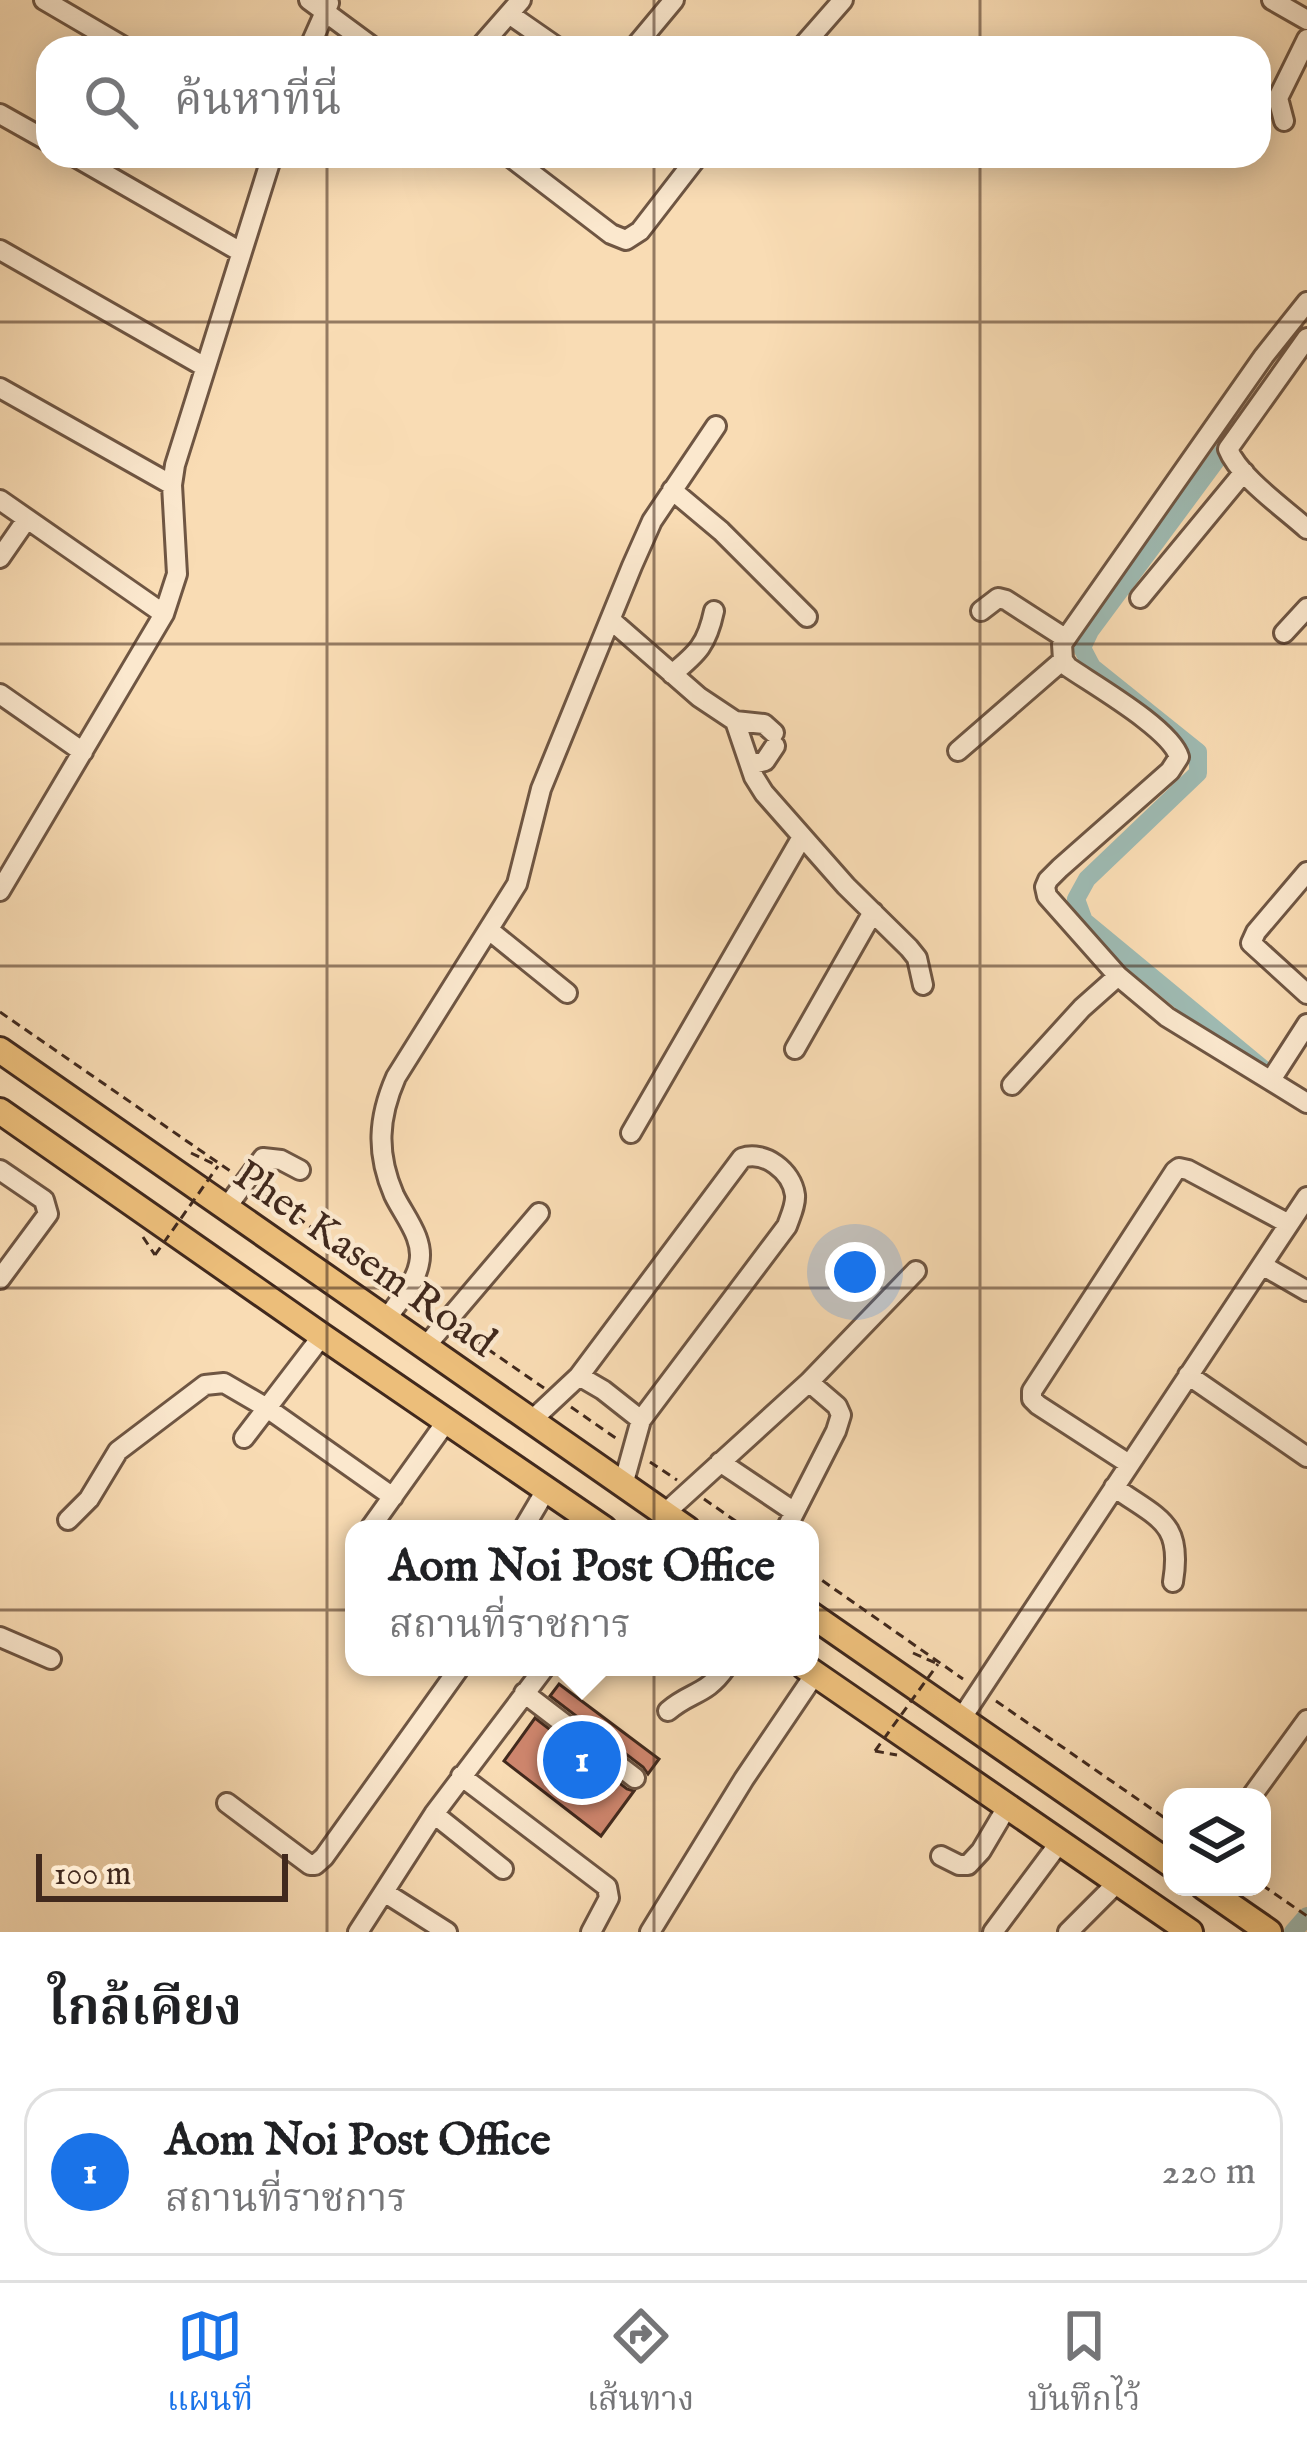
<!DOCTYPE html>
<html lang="th">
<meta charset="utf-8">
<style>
body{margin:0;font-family:"IM FELL English","Noto Serif Thai",serif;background:#f6f6f6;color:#202124}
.controls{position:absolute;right:36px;bottom:36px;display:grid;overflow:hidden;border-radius:24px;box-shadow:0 6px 30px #0003}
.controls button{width:108px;height:108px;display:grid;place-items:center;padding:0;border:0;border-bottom:3px solid #e0e0e0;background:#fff;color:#202124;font:60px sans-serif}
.scale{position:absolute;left:36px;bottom:30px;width:252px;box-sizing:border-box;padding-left:12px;border:6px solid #41291d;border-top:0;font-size:33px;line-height:42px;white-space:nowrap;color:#41291d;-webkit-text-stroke:9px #fbe8ce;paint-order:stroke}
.you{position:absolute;left:855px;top:1272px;width:42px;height:42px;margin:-30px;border:9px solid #fff;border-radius:50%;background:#1a73e8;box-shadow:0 0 0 18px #1a73e833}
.badge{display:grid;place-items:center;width:78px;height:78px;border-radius:50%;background:#1a73e8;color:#fff;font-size:39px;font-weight:700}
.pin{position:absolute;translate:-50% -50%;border:6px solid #fff;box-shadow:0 3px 12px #0006}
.popup{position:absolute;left:345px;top:1520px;width:474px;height:156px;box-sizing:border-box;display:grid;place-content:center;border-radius:24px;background:#fff;filter:drop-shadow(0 3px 9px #0005);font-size:39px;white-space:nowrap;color:#757577}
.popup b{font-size:45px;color:#202124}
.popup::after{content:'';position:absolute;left:50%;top:100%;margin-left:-24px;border:24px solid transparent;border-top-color:#fff}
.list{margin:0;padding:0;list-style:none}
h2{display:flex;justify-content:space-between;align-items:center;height:156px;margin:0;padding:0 48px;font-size:51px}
h2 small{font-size:39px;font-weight:400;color:#757577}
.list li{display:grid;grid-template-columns:78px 1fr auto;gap:36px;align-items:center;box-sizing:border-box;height:168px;margin:0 24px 24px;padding:0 24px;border:3px solid #e0e0e0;border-radius:36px}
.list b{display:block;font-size:45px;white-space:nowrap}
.list p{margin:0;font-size:39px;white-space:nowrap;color:#757577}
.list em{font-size:39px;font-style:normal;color:#757577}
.icon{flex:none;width:66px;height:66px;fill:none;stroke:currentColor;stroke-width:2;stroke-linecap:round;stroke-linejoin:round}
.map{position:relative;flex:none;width:1307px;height:1932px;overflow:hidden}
.search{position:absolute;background:#fff;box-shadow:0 6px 30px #0003;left:36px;right:36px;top:36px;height:132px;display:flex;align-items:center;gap:30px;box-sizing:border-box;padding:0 42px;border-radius:36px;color:#757577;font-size:45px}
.sheet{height:348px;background:#fff}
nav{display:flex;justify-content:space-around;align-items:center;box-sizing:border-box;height:168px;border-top:3px solid #e0e0e0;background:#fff;font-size:33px;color:#757577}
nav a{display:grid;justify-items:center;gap:6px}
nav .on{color:#1a73e8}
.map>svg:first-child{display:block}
</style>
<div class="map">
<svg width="1307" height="1932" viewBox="0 0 1307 1932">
<rect width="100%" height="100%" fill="#f9dcb4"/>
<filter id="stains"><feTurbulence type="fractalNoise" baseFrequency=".00167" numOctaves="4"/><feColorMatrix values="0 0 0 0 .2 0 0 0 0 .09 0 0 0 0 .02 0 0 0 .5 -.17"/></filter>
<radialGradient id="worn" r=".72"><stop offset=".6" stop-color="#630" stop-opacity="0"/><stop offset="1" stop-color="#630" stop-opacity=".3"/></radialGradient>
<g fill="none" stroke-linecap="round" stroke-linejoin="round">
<path stroke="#9ebab2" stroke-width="18" d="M1235,435L1090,631L1082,648L1092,667L1198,752V773L1087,879L1076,899L1084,921L1268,1073
M1293,1932L1307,1916"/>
</g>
<path fill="#cf866e" stroke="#41291d" stroke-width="3" d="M559,1684L659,1759L648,1774L643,1767L550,1696Z
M535,1718L627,1789L634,1791L601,1836L504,1761Z"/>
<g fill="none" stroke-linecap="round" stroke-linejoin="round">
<defs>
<path id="minor" d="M44,0L126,48
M309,0L374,48
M1272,0L1307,20
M509,14L558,48
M309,48L329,3
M479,48L521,0
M634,48L674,0
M801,48L843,0
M0,114L48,141
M1284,121L1278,98L1307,39
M74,156L241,252
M509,156L611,234L626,240L640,231L698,156
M0,250L205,367
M1307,302L1264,356L1062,644L1063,660L1068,667C1094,685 1171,729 1179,757L1170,771L1060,868L1048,880L1045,887L1047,896L1118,976L1167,1017L1307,1103
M1307,338L1228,449C1239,477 1284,508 1307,529
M0,388L172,485
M672,490L721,531L807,617
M0,500L164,614
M0,558L27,519
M1140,598L1244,472
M981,611L998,598L1006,600L1065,638
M612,621L699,697L735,721L754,777L764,793L846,886L909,948L917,958L923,985
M1284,633L1307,608
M672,674C698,653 707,644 714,611
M0,694L83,752
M735,721L764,724L774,733
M958,751L1063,660
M750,765L765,761L775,746
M1307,872L1256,932L1251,943L1307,994
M0,891L164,614L177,574L172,485L175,465L272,156
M489,930L567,993
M795,1049L873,912
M1271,1080L1307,1024
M1012,1085L1082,1008L1118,976
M631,1133L802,837
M0,1170L44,1200L48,1214L0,1279
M226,1208L263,1158L281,1160L300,1170
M1262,1265L1307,1291
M386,1320C397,1303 415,1284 419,1264C425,1239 404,1216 394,1195C376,1153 378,1118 396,1077L517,884L541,789L632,566L652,521L716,426
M425,1347L539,1213
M1188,1375L1307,1457
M579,1376L742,1158C764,1150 792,1171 795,1195C796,1205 790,1217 787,1226L641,1420
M809,1382L916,1271
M532,1420L579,1376L603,1390L641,1420L623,1485
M244,1438L322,1336
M720,1462L793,1511
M1129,1464L1038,1405L1032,1399V1391L1175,1171L1179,1168L1188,1170L1289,1224
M1114,1487C1158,1519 1183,1521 1173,1582
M664,1514L809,1382L837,1406L841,1415L836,1431L786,1529
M68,1520L89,1499L118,1451L205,1385L224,1383L267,1408L393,1497
M371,1527L446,1422
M523,1529L546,1490
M0,1637L51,1659
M524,1693L635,1778
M668,1711C691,1691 706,1696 726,1667
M961,1719L1307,1197
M461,1776L607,1887L609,1898L591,1932
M1251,1797L1307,1720
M227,1803L310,1865H315L324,1857L460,1667
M434,1814L503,1869
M941,1856L959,1865H968L981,1851L1007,1807
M384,1892L447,1932
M358,1932L434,1814L545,1667
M650,1932L744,1779L815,1674
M993,1932L1060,1842
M1068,1932L1118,1882"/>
<path id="major" d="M0,1050L687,1529
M0,1111L322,1336L604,1529
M810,1614L1172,1865
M805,1667L1190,1932
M1204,1887L1269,1932"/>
</defs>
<use href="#minor" stroke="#6f5643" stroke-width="24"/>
<use href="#major" stroke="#41291d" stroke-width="30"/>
<path stroke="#41291d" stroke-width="3" stroke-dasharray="9 6" stroke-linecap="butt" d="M0,1012L233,1173
M191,1153L218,1166
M260,1192L391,1282
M143,1237L155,1255
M463,1332L544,1388
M571,1407L617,1439
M650,1462L677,1480
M704,1499L747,1529
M810,1572L963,1679
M913,1653L938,1664
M996,1701L1172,1823
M875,1751L897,1755
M1262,1885L1307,1916"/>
<use href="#minor" stroke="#fbe8ce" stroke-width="18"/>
<use href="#major" stroke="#ecbe7a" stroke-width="24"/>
<path stroke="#41291d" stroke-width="3" stroke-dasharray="9 6" stroke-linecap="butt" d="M155,1255L218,1166
M875,1751L938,1664"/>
</g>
<path fill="none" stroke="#41291d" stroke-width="3" stroke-opacity="0.55" d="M327,0V48M654,0V48M980,0V48M327,156V1932M654,156V1932M980,156V1932M0,322H1307M0,644H1307M0,966H1307M0,1288H1307M0,1610H1307"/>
<g text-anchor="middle" stroke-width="9" stroke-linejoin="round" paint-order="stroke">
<g font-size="42" fill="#41291d" stroke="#fbe8ce">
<text transform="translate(366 1257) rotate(35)" y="15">Phet Kasem Road</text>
</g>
</g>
<rect width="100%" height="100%" filter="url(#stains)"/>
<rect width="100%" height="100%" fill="url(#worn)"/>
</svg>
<div class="controls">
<button><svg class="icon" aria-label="layers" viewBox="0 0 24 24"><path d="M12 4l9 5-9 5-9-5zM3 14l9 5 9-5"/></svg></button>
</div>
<div class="scale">100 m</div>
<div class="you"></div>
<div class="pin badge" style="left:582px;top:1760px">1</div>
<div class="popup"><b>Aom Noi Post Office</b>สถานที่ราชการ</div>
<div class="search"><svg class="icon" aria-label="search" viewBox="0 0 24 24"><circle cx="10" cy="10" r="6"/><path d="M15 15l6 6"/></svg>ค้นหาที่นี่</div>
</div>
<section class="sheet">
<h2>ใกล้เคียง<small></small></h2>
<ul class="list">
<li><span class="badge">1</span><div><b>Aom Noi Post Office</b><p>สถานที่ราชการ</p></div><em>220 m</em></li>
</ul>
</section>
<nav>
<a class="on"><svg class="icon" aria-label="map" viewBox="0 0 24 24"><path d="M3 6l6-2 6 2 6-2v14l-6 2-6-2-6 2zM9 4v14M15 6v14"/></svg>แผนที่</a>
<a><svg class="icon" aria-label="directions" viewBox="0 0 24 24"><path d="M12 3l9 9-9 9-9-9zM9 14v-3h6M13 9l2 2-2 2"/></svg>เส้นทาง</a>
<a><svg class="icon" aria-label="saved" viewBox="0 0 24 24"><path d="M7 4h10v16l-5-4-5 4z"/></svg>บันทึกไว้</a>
</nav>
